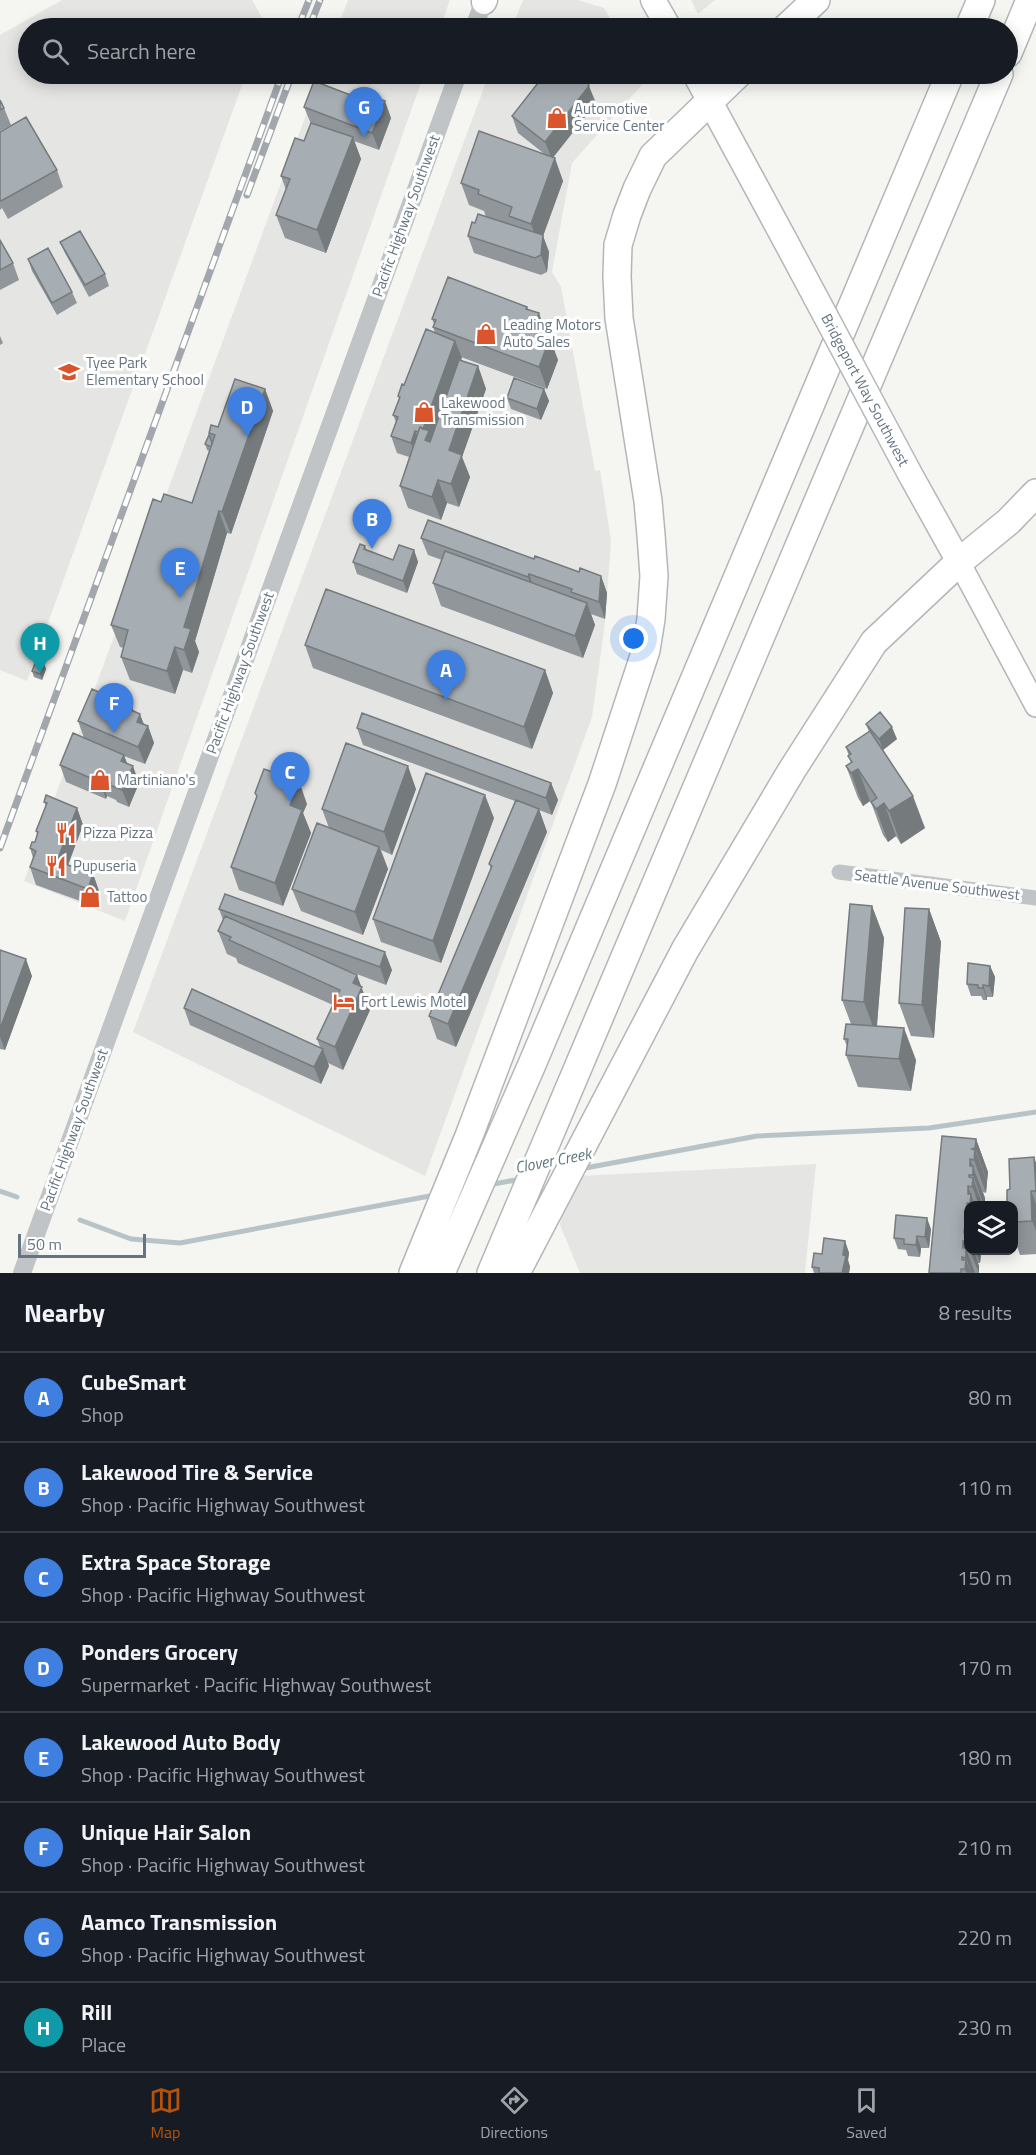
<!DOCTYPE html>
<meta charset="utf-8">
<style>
body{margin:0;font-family:"Titillium Web",sans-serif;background:#242831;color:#f1f3f6}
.controls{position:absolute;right:18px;bottom:18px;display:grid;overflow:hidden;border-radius:12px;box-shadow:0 3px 15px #0003}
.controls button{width:54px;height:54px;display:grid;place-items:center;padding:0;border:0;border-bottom:2px solid #363941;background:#171b24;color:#f1f3f6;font:30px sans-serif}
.scale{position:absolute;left:18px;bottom:15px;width:128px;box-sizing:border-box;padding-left:6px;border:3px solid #657481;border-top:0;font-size:16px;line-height:21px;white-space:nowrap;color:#657481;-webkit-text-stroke:4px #fff;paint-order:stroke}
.you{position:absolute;left:634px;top:639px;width:21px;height:21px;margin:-15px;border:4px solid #fff;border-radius:50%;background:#1a73e8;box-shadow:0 0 0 9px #1a73e833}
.badge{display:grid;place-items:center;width:39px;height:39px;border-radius:50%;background:#b45309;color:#fff;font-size:20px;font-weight:700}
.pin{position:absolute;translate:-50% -50px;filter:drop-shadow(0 2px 3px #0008)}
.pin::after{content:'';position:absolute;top:32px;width:21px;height:18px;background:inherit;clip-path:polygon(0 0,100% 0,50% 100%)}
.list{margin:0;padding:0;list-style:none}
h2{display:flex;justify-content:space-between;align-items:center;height:78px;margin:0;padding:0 24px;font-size:26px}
h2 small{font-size:20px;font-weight:400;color:#9ea1a6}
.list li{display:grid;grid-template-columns:39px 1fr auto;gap:18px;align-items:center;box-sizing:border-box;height:90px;padding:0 24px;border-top:2px solid #363941}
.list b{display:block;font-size:22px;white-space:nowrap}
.list p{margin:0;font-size:20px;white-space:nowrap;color:#9ea1a6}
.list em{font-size:20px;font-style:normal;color:#9ea1a6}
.icon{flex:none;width:33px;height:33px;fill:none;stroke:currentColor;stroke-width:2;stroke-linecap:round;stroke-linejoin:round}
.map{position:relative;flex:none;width:1036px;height:1273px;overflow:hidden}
.search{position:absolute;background:#171b24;box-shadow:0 3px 15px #0003;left:18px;right:18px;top:18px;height:66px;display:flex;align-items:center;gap:15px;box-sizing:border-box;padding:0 21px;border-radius:33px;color:#9ea1a6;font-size:22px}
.sheet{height:798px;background:#171b24}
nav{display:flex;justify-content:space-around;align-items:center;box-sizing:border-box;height:84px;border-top:2px solid #363941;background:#171b24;font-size:16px;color:#9ea1a6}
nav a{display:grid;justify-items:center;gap:3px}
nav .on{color:#b45309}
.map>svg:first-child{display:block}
</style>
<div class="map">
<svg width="1036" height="1273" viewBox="0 0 1036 1273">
<rect width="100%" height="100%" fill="#f5f5f1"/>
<path fill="#e5e6e4" d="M62,0H252L265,23L263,28H28V74H246L27,681L0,670V35Z
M348,0H450L440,28H337Z
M523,0H578L604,8L616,28H512Z
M691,0H715L698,14Z
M321,74H424L125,921L24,881Z
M489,74H642L646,80L572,163L552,272L561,287L595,471L600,470L611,541L605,623L592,717L425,1176L133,1032Z
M816,1164L805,1273H580L560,1225L566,1193L579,1176Z"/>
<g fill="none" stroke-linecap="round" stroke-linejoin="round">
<path stroke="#b8c3c7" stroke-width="5" d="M580,1169L757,1136L929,1128L1036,1112
M488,1185L521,1179
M0,1191L17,1197
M80,1220L131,1239L180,1243L435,1195"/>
<defs>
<path id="secondary" d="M959,562L1036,706"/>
<path id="primary" d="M653,0L669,28
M484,2L485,0
M695,74L786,242
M910,474L959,562"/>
<path id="motorway" d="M786,28L816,0
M969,28L981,0
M1008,53L1030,0
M413,1273L469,1136L602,784L646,650L651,619L654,576L651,535L648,501L619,318L617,276L618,245L627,215L637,189L653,156L738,74
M441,1273L533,1062L950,74
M491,1273L999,74
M516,1273L685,950L792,770L874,642L959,562L1009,521L1036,493"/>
</defs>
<use href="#secondary" stroke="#b3b7bb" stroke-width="24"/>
<use href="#primary" stroke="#b3b7bb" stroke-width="27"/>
<use href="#motorway" stroke="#b3b6b9" stroke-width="30"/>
<path stroke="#c0c4c7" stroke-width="15" d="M839,872L1036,898"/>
<path stroke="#c0c4c7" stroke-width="18" d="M474,28L484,0
M22,1273L458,74"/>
<use href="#secondary" stroke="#fff" stroke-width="21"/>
<use href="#primary" stroke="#fff" stroke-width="24"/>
<use href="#motorway" stroke="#fff" stroke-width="27"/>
<defs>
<path id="rail" d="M298,28L309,0
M309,28L320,0
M247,195L292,74
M0,848L282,74"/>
</defs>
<use href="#rail" stroke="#a1a7ac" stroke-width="7"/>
<use href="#rail" stroke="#fff" stroke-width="4.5" stroke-dasharray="14" stroke-linecap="butt"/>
<defs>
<path id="primary-bridge" d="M786,242L910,474"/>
</defs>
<use href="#primary-bridge" stroke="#b3b7bb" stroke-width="27" stroke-linecap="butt"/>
<use href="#primary-bridge" stroke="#fff" stroke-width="24"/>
</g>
<path fill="#90969a" d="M366,74H401L399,79L391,83Z
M0,100L4,108L11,125L0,131Z
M596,103L553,157L563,181L543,236L549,252L547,272L541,275L474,253L468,236L475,223L486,217L484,211L469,205L461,183L547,156L518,133L512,116Z
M304,107L391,118L379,150L354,141L361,159L326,253L285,238L276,215L286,190L281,176L304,141L311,124Z
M0,132L57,170L63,187L8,219L2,208L0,210Z
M0,240L13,263L19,280L0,290Z
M60,242L105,274L109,286L89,297L65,253Z
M28,259L72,292L77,303L57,315L32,271Z
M527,307L547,336L558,360L547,389L461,357V360L478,366L486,389L462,457L470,477L459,507L447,503L441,520L408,508L400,486L409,457L397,453L391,436L396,422L393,415L399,399L398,396L435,333L433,327L434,324L432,319Z
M0,336L3,343L0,345Z
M265,389L273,411L231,534L227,533L195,641L199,652L192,673L183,670L175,694L130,680L121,657L124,648L120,647L111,625L161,502L192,503L209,451L207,450L205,444L209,435V433L218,427Z
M544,389L549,401L541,420L511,409L507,398Z
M421,538L534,559L579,572L601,576L607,593L605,619L591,614L595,625L583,658L441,606L433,583L442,560L428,555Z
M365,546L367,550L393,560L414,550L418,562L407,593L357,574L353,562Z
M305,645L545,670L553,693L532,749L313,668Z
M44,664L46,669L42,680L34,677L32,671Z
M134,711L144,724L148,726L154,743L145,764L124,756L127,763L139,783L129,807L117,802L116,800L107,796L106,799L66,782L60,765L84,738L78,721Z
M866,724L897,739L883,750L925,828L901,844L896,836L888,842L883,835L872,805L870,801L863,806L858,798L846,766L851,763L846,747L869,732Z
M357,728L551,783L558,800L552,815L539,810L547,832L456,1047L437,1039L429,1016L491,869L489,864L515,801L363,745Z
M416,789L392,855L381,850L388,869L363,935L301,911L292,889L329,828L322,809Z
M255,793L307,804L303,813L311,833L283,906L239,890L231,867L257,798Z
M44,802L77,808L83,825L68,865L93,874L99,891L94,906L36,885L30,867L33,858L30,848L35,842L37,834L36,831L46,806Z
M494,818L441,963L381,942L373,919Z
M872,906L884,938L877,1026L916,1060L911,1091L858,1087L846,1055L847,1046L844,1039L851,1024L842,1000Z
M219,909L392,970L386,985L346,970L361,987L370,1010L343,1070L328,1063L329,1066L321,1084L190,1025L184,1008L320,1047L317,1039L333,1005L238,963L236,958L227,954L218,931L223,920Z
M929,909L941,942L934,1038L911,1036L899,1003Z
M0,950L32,976L5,1050L0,1049Z
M990,966L995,977L993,997H987V1000H983L981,996H971L967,984Z
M976,1139L988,1172L986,1193L983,1192L985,1198V1206H969V1251H979L981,1254L980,1263H978L979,1266V1273H929Z
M1034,1157L1036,1163V1254L1020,1255L1014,1237V1206L1010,1189Z
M931,1229L929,1248H921L920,1257L908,1256L906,1250L898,1249L894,1238Z
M845,1241L849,1253L848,1260L850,1267L849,1273H814L812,1267L822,1254Z"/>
<path fill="#757a7d" d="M589,86L596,103L552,159L545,142Z
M385,101L391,118L379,150L372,133Z
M353,137L361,159L326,253L317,230Z
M555,158L563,181L543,236L549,252L547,272L541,255L540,247L531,224Z
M527,307L534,326L539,313L547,336L532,331L526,309Z
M550,338L558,360L547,389L539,367Z
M455,341L462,358L432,439L434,463L422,433Z
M478,366L486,389L462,457L470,477L459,507L451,484L449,450Z
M265,389L273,411L231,534L222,512Z
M544,389L549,401L541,420L537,409Z
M415,431L422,448L417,460L411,443Z
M438,480L447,503L441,520L432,497Z
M219,511L227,533L195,641L199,652L192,673L184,650V627Z
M414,550L418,562L407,593L403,581Z
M529,574L535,591L534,594L528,577Z
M601,576L607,593L605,619L599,602Z
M587,603L595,625L583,658L575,636Z
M175,647L183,670L175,694L167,671Z
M44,664L46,669L42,680L40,674Z
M545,670L553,693L532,749L524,727Z
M132,707L138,721L140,714L146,730L148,726L154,743L145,764L138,747L131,710Z
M892,727L897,739L883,750L879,739Z
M124,755L130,772L121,761Z
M133,766L139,783L129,807L122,790Z
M408,766L416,789L392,855L384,832Z
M858,769L870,801L863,806L851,773Z
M101,779L107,796L106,799L100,782Z
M299,781L307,804L303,813L311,833L283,906L275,883L290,805Z
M551,783L558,800L552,815L546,798Z
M485,795L494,818L441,963L433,941Z
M913,796L925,828L901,844L889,811Z
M884,803L896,836L888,842L876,809Z
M77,808L83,825L63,878L57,861Z
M539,809L547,832L456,1047L448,1024Z
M379,847L388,869L363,935L355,912Z
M93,874L99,891L94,906L88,889Z
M872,906L884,938L876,1035L864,1002Z
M929,909L941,942L934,1038L922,1005Z
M385,952L392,970L386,985L380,967Z
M26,959L32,976L5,1050L0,1037V1029Z
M990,966L995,977L993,997L989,986Z
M357,975L370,1010L343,1070L335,1047L353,983Z
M983,985L987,997V1000L983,988Z
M904,1028L916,1060L911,1091L899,1059Z
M323,1049L329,1066L321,1084L314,1067Z
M976,1139L988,1172L987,1181L975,1148Z
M975,1150L987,1182L986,1193L974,1160Z
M1034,1157L1036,1163V1192V1191Z
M970,1159L985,1198V1206H984L973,1175L970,1166Z
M969,1175L972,1184L973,1178L983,1206H979L969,1177Z
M968,1186L975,1206H971L968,1194Z
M1031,1191L1036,1204V1231L1032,1221Z
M927,1218L931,1229L929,1248L925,1237Z
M917,1236L921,1248L920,1257L916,1245Z
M845,1241L849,1253L848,1260L850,1267L849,1273H842Z
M963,1241L975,1273H971L963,1248Z
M970,1251H974L979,1266V1273Z
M975,1251H979L981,1254L980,1263Z
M962,1257L965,1266L966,1260L971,1273H966L962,1260Z"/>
<path fill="#a7aeb3" stroke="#757a7d" stroke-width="1.5" d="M545,74H584L589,86L545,142L512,116Z
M314,81L353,96L355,90L385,101L372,133L304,107Z
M0,100L4,108L0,110Z
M26,117L57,170L1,201L0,199V132Z
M311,123L353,137L317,230L276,215L290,179L281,176L295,138L304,141Z
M479,131L555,158L531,224L509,216L512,207L478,194L479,190L461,183Z
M478,214L543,235L541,255L535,258L468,236L472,222L475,223Z
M80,231L105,274L85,285L60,242Z
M0,240L13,263L0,270Z
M48,248L72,292L52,303L28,259Z
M448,277L527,307L526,309L539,313L532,331L550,338L539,367L433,327L436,320L432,319Z
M426,329L455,341L423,429L420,427L418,432L415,431L411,443L391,436L398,417L393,415L400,397L398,396L402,384L404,385Z
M459,360L478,366L449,450L462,455L451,484L438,480L432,497L400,486L420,427L429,431L425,440L430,442Z
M514,378L544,389L537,409L507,398Z
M235,379L265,389L222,512L219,511L184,627L191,629L184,650L175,647L167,671L121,657L128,630L111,625L153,499L161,502L164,494L192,503L215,435L209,433L211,425L218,427Z
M209,435L212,443L211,447L205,444Z
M428,520L534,559L535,556L579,572L580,568L601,576L599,602L571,592L572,589L529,574L528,577L421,538Z
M360,544L365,546L364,549L393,560L399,545L414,550L403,581L353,562Z
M445,551L587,603L575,636L433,583Z
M326,589L545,670L524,727L305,645Z
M36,661L44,664L40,674L32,671Z
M92,689L132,707L131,710L140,714L137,722L148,726L138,747L78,721Z
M880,712L892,727L879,739L866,724Z
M362,713L551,783L546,798L357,728Z
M870,731L913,796L889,811L884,803L876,809L871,802L877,798L858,769L851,773L846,766L852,762L848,756L851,754L846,747Z
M73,733L124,755L121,761L133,766L122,790L110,785L111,783L101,779L100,782L60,765Z
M346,743L408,766L384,832L322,809Z
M264,769L299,781L290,805L302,810L275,883L231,867L257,796L255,793Z
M426,773L485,795L433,941L373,919Z
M46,795L77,808L57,861L93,874L88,889L30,867L36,851L30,848L32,842H35L38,832L36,831L47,803L44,802Z
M516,800L539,809L448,1024L429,1016L492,866L489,864Z
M317,823L379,847L355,912L292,889Z
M225,894L385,952L380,967L219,909Z
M850,904L872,906L864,1002L842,1000Z
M905,908L929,909L922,1005L899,1003Z
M225,916L357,975L353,983L362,987L335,1047L317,1039L340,990L229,940L231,937L218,931Z
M0,950L26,959L0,1029Z
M968,963L990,966L989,986L983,985V988H978V985L967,984Z
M192,989L323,1049L314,1067L184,1008Z
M846,1024L904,1028L899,1059L846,1055L848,1039H844Z
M942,1136L976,1139L975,1148L972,1149L975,1150L974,1160L970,1159V1166H973V1175H969V1177L973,1178L972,1187L968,1186V1194H971L970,1203H967V1205L970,1206H969V1214H966L965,1221L969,1222L968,1230H964V1233H968L967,1242L963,1241V1248H966V1258L962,1257V1260H966L965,1269H961V1273H929Z
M1034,1157L1036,1191H1031L1032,1221L1014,1222V1206H1007V1190L1010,1189L1009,1159Z
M896,1215L927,1218L925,1237L917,1236L916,1245L904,1244V1239L894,1238Z
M824,1238L845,1241L843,1255L846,1256L842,1273H819V1268L812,1267L814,1253L822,1254Z"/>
<defs>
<symbol id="shop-bare" viewBox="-9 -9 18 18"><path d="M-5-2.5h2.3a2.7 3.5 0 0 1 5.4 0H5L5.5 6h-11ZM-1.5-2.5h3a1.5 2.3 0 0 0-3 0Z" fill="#da552c" stroke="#fff" stroke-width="2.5" paint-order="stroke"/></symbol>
<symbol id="school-bare" viewBox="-9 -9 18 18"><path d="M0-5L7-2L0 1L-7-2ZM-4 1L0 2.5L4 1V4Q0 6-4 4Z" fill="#da552c" stroke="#fff" stroke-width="2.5" paint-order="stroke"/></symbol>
<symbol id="restaurant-bare" viewBox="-9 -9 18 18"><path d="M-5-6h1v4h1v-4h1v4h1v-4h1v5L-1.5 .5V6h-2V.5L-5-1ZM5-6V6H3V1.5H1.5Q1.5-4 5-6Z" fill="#da552c" stroke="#fff" stroke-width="2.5" paint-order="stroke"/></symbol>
<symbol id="hotel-bare" viewBox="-9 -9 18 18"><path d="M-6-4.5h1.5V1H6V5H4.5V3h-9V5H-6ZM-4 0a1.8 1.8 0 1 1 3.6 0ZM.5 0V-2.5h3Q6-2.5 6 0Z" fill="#da552c" stroke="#fff" stroke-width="2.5" paint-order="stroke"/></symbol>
</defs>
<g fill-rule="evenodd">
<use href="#shop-bare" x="542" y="103" width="30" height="30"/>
<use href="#shop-bare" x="471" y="319" width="30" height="30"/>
<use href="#school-bare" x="54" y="357" width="30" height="30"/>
<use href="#shop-bare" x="409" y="397" width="30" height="30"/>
<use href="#shop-bare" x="85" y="765" width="30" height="30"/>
<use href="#restaurant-bare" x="51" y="818" width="30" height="30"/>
<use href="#restaurant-bare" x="41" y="851" width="30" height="30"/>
<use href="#shop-bare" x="75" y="882" width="30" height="30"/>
<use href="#hotel-bare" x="329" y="987" width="30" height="30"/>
</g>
<g text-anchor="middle" stroke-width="6" stroke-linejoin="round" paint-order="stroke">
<g font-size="15" fill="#657481" stroke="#fff" text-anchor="start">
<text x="574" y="114">Automotive<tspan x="574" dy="17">Service Center</tspan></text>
<text x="503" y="330">Leading Motors<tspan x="503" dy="17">Auto Sales</tspan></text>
<text x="86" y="368">Tyee Park<tspan x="86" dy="17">Elementary School</tspan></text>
<text x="441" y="408">Lakewood<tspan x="441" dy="17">Transmission</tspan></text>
<text x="117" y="785">Martiniano's</text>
<text x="83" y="838">Pizza Pizza</text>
<text x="73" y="871">Pupuseria</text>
<text x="107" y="902">Tattoo</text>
<text x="361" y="1007">Fort Lewis Motel</text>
</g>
<g font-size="15" fill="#657481" stroke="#fff">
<text transform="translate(406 216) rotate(-70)" y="5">Pacific Highway Southwest</text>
<text transform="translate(865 390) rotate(62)" y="5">Bridgeport Way Southwest</text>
<text transform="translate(240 673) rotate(-70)" y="5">Pacific Highway Southwest</text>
<text transform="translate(937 885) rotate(7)" y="5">Seattle Avenue Southwest</text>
<text transform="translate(74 1130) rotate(-70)" y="5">Pacific Highway Southwest</text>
</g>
<g font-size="16" font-style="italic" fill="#61767e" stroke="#fff">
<text transform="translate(553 1160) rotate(-11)" y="6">Clover Creek</text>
</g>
</g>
</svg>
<div class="controls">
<button><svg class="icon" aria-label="layers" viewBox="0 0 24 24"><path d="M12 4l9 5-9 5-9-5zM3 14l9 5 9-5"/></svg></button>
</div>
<div class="scale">50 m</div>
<div class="you"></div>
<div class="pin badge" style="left:446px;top:700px;background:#3f7fe0">A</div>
<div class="pin badge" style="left:372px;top:549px;background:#3f7fe0">B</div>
<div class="pin badge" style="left:290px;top:802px;background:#3f7fe0">C</div>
<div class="pin badge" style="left:247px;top:437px;background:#3f7fe0">D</div>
<div class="pin badge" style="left:180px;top:598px;background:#3f7fe0">E</div>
<div class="pin badge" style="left:114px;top:733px;background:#3f7fe0">F</div>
<div class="pin badge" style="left:364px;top:137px;background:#3f7fe0">G</div>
<div class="pin badge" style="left:40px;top:673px;background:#0f9aa8">H</div>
<div class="search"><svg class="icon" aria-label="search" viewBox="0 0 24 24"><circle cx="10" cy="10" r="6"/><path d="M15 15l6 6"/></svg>Search here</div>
</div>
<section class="sheet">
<h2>Nearby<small>8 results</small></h2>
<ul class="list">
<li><span class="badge" style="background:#3f7fe0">A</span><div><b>CubeSmart</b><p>Shop</p></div><em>80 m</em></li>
<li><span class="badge" style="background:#3f7fe0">B</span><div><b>Lakewood Tire &amp; Service</b><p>Shop · Pacific Highway Southwest</p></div><em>110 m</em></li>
<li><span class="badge" style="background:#3f7fe0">C</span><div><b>Extra Space Storage</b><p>Shop · Pacific Highway Southwest</p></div><em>150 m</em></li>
<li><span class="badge" style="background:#3f7fe0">D</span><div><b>Ponders Grocery</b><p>Supermarket · Pacific Highway Southwest</p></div><em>170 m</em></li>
<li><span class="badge" style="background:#3f7fe0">E</span><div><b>Lakewood Auto Body</b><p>Shop · Pacific Highway Southwest</p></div><em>180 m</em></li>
<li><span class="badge" style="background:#3f7fe0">F</span><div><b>Unique Hair Salon</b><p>Shop · Pacific Highway Southwest</p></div><em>210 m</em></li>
<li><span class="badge" style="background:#3f7fe0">G</span><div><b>Aamco Transmission</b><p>Shop · Pacific Highway Southwest</p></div><em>220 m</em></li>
<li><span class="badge" style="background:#0f9aa8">H</span><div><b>Rill</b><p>Place</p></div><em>230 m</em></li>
</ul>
</section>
<nav>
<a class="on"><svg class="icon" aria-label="map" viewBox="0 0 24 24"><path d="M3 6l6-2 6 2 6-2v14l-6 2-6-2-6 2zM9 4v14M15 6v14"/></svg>Map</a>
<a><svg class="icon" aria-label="directions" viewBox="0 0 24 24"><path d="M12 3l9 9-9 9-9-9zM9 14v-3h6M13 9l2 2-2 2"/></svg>Directions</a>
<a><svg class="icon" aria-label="saved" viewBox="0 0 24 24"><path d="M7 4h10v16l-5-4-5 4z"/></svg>Saved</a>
</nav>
